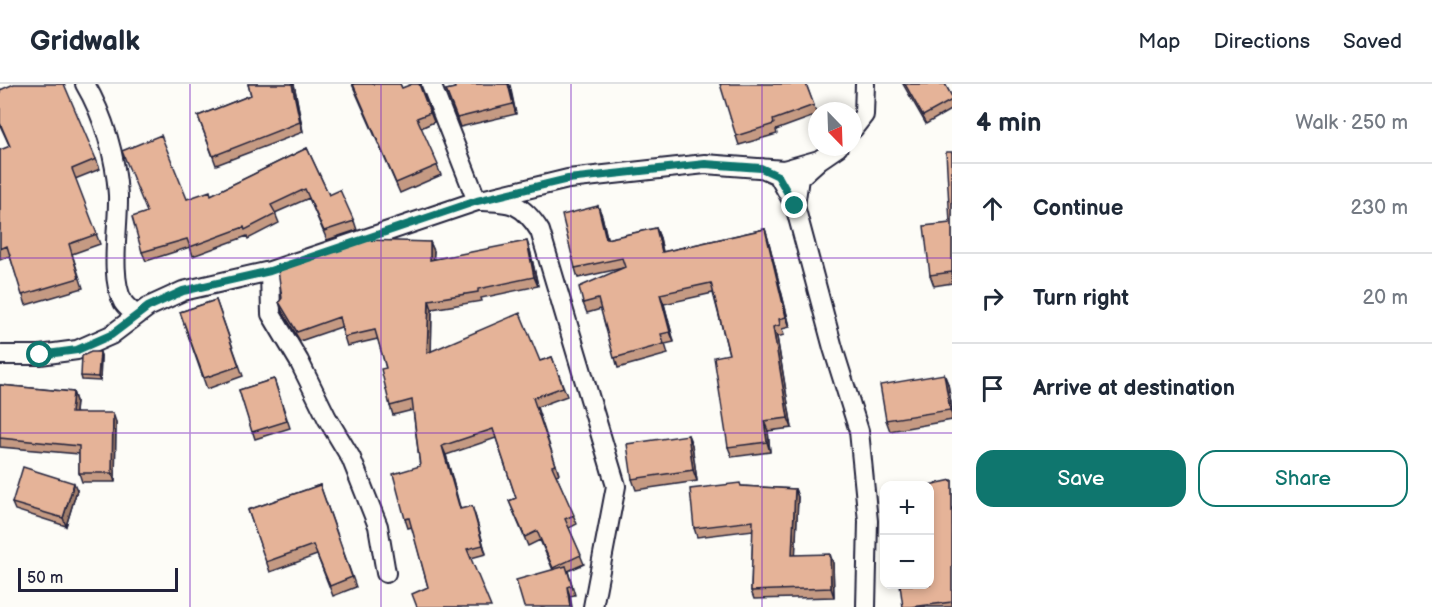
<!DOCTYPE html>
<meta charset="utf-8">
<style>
body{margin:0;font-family:"Balsamiq Sans",sans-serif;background:#f6f6f7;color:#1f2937}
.controls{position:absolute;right:18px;bottom:18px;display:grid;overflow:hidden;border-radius:12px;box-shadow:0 3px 9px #0003}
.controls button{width:54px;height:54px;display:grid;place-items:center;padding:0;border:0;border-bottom:2px solid #e0e1e3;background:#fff;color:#1f2937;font:30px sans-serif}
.compass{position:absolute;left:808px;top:18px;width:54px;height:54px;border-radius:50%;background:#fff;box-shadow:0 3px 9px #0003;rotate:157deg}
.scale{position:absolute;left:18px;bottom:15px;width:160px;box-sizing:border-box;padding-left:6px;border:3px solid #22223b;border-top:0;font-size:16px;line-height:21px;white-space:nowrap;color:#22223b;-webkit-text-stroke:4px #fdfcf7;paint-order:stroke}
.stop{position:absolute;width:18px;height:18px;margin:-14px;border:4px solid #0f766e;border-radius:50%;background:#fff}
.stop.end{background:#0f766e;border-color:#fff;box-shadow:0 2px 6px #0008}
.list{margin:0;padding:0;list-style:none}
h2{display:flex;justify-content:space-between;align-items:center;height:78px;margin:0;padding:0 24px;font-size:26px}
h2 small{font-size:20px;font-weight:400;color:#747a83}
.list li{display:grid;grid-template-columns:39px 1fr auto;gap:18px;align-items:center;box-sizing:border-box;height:90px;padding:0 24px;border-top:2px solid #e0e1e3}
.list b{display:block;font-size:22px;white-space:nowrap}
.list em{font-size:20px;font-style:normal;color:#747a83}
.actions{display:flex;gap:12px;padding:18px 24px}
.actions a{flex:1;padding:14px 0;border:2px solid #0f766e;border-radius:18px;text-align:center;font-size:21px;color:#0f766e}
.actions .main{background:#0f766e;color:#fff}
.icon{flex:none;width:33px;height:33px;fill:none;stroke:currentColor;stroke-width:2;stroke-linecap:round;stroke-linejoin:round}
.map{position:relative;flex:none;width:952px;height:523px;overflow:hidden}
header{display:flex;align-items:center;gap:36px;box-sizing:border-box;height:84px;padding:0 30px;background:#fff;border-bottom:2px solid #e0e1e3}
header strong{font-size:28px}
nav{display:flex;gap:33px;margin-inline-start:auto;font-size:21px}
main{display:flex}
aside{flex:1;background:#fff}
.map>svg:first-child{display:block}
</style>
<header>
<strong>Gridwalk</strong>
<nav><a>Map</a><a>Directions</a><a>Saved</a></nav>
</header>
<main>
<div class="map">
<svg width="952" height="523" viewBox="0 0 952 523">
<rect width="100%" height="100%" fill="#fdfcf7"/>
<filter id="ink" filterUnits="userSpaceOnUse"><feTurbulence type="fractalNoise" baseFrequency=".0167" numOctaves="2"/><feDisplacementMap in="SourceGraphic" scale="12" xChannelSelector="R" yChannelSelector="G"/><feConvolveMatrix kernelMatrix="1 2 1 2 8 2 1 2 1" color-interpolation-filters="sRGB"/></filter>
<g filter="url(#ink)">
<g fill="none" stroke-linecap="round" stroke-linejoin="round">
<defs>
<path id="street" d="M85,0C104,32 116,74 118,111C119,140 109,193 123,218C126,223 132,227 136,231
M431,0L477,117C510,118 521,117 540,147L616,402L593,523
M853,45L864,31L865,0
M762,84L778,91L795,122L833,264L859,347L868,437L866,523
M795,122L799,94L819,76L838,63
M270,187L271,230L299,277L327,334L351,374L378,442L386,489
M0,271H40L77,266L111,251L148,223L183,207L270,187L477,117L568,95L705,80L784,86L819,76"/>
</defs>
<use href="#street" stroke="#22223b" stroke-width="22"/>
<use href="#street" stroke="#fdfcf7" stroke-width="18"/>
</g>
<path fill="#c59a83" stroke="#22223b" stroke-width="1.5" d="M248,0H294L303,48L216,81L198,32L251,11Z
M352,0H400L402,4L419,0L434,38L421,44L441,91L400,109Z
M509,0L516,30L460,43L446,6L455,4Z
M806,0L817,31L776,46L777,50L739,61L736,52Z
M903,0H945L952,13V25L926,40Z
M0,6L96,75L100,85L75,95L100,160L72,170L83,204L26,221L10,172L0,176V66L10,63L0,41Z
M307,64L329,111L354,137L357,146L327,156L309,114L275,129L279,139L248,155L247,152L193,172L190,163L146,177L142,168L187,115L211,111Z
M952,68V199L934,202L930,191L950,139Z
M598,122L602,132L607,155L656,144L660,154L663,168L765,145L768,155L790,243L782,245L784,251L777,253L792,344L768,347L770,368L732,373L728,363L729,270L713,209L664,220L674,258L665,260L668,270L618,284L601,225L587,229L583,219L623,184L578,194L575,184Z
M430,158L434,167L433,175L530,166L538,202L481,214L482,217L432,225L431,268L540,277L552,273L567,312L537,323L559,390L556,391L577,440L569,444L584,480L568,487L575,511L570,512L553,486L540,456L528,462L509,417L516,414L496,354L446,371L460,425L475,431L486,470L471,474L428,503L412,443L408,444L405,435L420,382L413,326L393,331L390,322L386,284L378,255L347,262L341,243L300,257L282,227L279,218Z
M216,216L243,292L207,305L180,228Z
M101,272L100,297L82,296L81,292Z
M944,290L948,300L952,325V336L890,347L886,336Z
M274,295L290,344L255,355L239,306Z
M0,301L73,308L76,317L75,329L116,338L115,398H82L79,389V370L0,363Z
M688,351L692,361L697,397L636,406L632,395Z
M952,396V523H903Z
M320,401L356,503L333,512L317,471L270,488L248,426Z
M741,402L795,405L798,413L795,471L833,479L834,513L754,515L751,507L753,446L697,453L694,444Z
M77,406L66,442L15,426L12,419Z"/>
<path fill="#a07d6a" stroke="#22223b" stroke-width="1.5" d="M292,0H294L303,48L300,38Z
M508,0H509L510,1L516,30L513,20Z
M598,122L602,132L610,166L606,155Z
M656,144L660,154L665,178L662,168Z
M765,145L768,155L790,243L786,233Z
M527,157L530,166L538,202L534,193Z
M430,158L434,167L433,185L430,176Z
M660,210L664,220L674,258L670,248Z
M429,216L432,225L431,278L427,269Z
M773,243L777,253L792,344L788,334Z
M100,268L101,272L100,297L98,293Z
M944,290L948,300L952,325V331L950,326Z
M73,308L76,317L74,338L71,329Z
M113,329L116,338L115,398L112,389Z
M764,337L768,347L770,368L767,358Z
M688,351L692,361L697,397L693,386Z
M442,362L446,371L463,434L460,425Z
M74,399L77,406L66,442L63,434Z
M795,405L798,413L795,480L792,471Z
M472,422L475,431L486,470L483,461Z
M830,470L833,479L834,513L831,504Z
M567,503L570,512L572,523H570Z"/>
<path fill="#e5b398" stroke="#22223b" stroke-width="1.5" d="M14,0H64L96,75L72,85L97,150L69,160L79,194L22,211L7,162L0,165V66L10,62L0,39V6Z
M248,0H292L300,38L213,72L198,32L251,11Z
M353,0H400L402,4L412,0H419L430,29L417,34L438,81L396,99Z
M454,0H508L513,20L457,34L446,6L455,4Z
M720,0H806L814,21L773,36L774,40L736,52Z
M905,0H945L952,13V16L923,32Z
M161,51L187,115L210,107L211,111L307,64L329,111L340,106L354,137L324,147L305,105L271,121L276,130L245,146L244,143L190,163L187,155L142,168L132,133L147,128L122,67Z
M946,68H952V188L930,191L924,142L950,139Z
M598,122L606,155L656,144L662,168L765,145L786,233L779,235L780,241L773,243L788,334L764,337L767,358L728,363L714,273L729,270L711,199L660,210L670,248L661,250L664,260L614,274L598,215L583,219L579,203L625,183L622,174L575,184L562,131Z
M367,156L430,158V176L527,157L534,193L478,205V208L429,216L427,269L520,229L540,277L552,273L563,303L533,314L556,381L552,382L574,431L565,435L581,471L553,484L537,447L525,453L509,417L516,414L493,345L442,362L460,425L472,422L483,461L467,465L491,523H417L412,510L428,503L409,434L405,435L393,390L420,382L412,316L390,322L381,285L386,284L375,246L344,253L339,233L297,248L279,218L282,214L278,186Z
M216,216L239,282L204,294L180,228Z
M91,268H100L98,293L81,292L82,272Z
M944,290L950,326L886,336L880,301Z
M274,295L287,337L252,348L239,306Z
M0,301L73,308L71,329H113L112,389H79V362L0,354Z
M688,351L693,386L632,395L627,360Z
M23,383L74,399L63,434L12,419Z
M952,396V518L911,523H903L900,501H930V402H924Z
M740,399L741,402L795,405L792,471L830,470L831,504L751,507L753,437L694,444L690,405Z
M320,401L352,493L330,502L313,461L266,478L248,426Z
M566,482L572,501L567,503L570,523H524L516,496Z"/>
</g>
<g fill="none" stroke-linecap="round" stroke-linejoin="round" filter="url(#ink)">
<path stroke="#0f766e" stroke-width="8" d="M40,271L77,266L111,251L148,223L183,207L270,187L477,117L568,95L705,80L761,84L778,92L795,122"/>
</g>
<path fill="none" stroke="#7b2cbf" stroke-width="1.5" stroke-opacity="0.55" d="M190,0V523M381,0V523M571,0V523M762,0V523M0,174H952M0,349H952"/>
</svg>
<div class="controls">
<button>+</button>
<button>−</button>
</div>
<svg class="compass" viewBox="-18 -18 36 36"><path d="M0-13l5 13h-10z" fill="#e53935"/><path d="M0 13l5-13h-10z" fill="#747a83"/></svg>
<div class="scale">50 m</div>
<div class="stop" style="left:40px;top:271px"></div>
<div class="stop end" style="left:795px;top:122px"></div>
</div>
<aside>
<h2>4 min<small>Walk · 250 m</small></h2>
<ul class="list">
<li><svg class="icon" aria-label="ahead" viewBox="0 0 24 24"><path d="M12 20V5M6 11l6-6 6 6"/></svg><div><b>Continue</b></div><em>230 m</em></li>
<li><svg class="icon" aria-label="right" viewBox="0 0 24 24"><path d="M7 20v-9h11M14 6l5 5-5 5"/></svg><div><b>Turn right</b></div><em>20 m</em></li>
<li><svg class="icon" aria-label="arrive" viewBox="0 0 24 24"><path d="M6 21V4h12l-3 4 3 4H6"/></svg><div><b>Arrive at destination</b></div></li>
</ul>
<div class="actions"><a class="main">Save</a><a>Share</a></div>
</aside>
</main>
